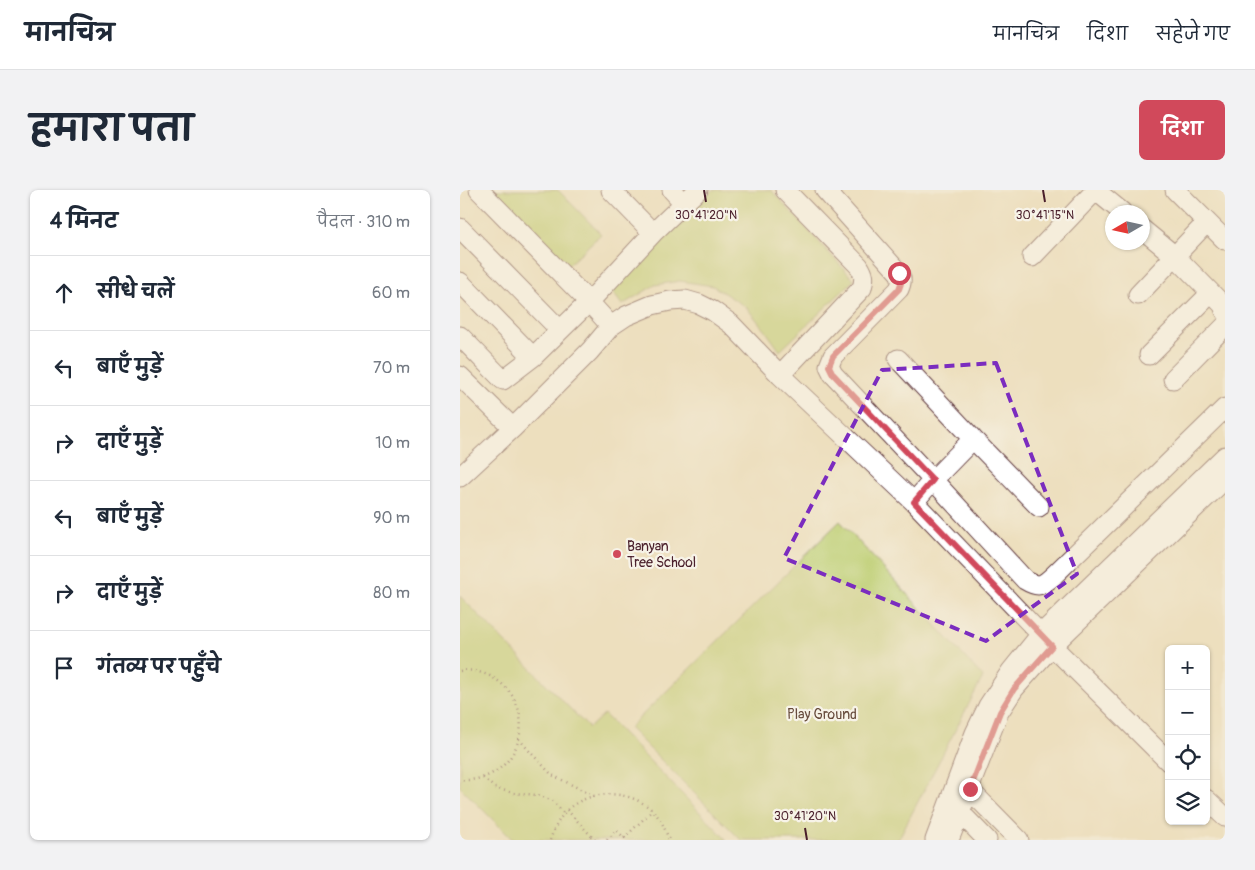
<!DOCTYPE html>
<html lang="hi">
<meta charset="utf-8">
<style>
body{margin:0;font-family:Pangolin,"Playpen Sans Deva",sans-serif;background:#f2f2f3;color:#1f2937}
.controls{position:absolute;right:15px;bottom:15px;display:grid;overflow:hidden;border-radius:8px;box-shadow:0 1px 4px #0004}
.controls button{width:45px;height:45px;display:grid;place-items:center;padding:0;border:0;border-bottom:1px solid #e0e1e3;background:#fff;color:#1f2937;font:25px sans-serif}
.compass{position:absolute;left:645px;top:15px;width:45px;height:45px;border-radius:50%;background:#fff;box-shadow:0 1px 4px #0004;rotate:261deg}
.stop{position:absolute;width:15px;height:15px;margin:-11px;border:4px solid #d1495b;border-radius:50%;background:#fff}
.stop.end{background:#d1495b;border-color:#fff;box-shadow:0 1px 5px #0008}
.list{margin:0;padding:0;list-style:none}
h2{display:flex;justify-content:space-between;align-items:center;height:65px;margin:0;padding:0 20px;font-size:21px}
h2 small{font-size:16px;font-weight:400;color:#747a83}
.list li{display:grid;grid-template-columns:32px 1fr auto;gap:15px;align-items:center;box-sizing:border-box;height:75px;padding:0 20px;border-top:1px solid #e0e1e3}
.list b{display:block;font-size:19px;white-space:nowrap}
.list em{font-size:16px;font-style:normal;color:#747a83}
.icon{flex:none;width:28px;height:28px;fill:none;stroke:currentColor;stroke-width:2;stroke-linecap:round;stroke-linejoin:round}
.map{position:relative;flex:none;width:765px;height:650px;overflow:hidden;border-radius:8px}
header{display:flex;align-items:center;gap:30px;box-sizing:border-box;height:70px;padding:0 25px;background:#fff;border-bottom:1px solid #e0e1e3}
header strong{font-size:24px}
nav{display:flex;gap:28px;margin-inline-start:auto;font-size:18px}
.intro{display:flex;align-items:center;justify-content:space-between;box-sizing:border-box;height:120px;padding:0 30px}
h1{margin:0;font-size:35px}
.button{padding:12px 22px;border-radius:8px;background:#d1495b;color:#fff;font-size:18px;font-weight:700}
main{display:flex;gap:30px;padding:0 30px}
aside{flex:1;background:#fff;border-radius:8px;box-shadow:0 1px 4px #0004}
.map>svg:first-child{display:block}
</style>
<header>
<strong>मानचित्र</strong>
<nav><a>मानचित्र</a><a>दिशा</a><a>सहेजे गए</a></nav>
</header>
<div class="intro"><h1>हमारा पता</h1><a class="button">दिशा</a></div>
<main>
<aside>
<h2>4 मिनट<small>पैदल · 310 m</small></h2>
<ul class="list">
<li><svg class="icon" aria-label="ahead" viewBox="0 0 24 24"><path d="M12 20V5M6 11l6-6 6 6"/></svg><div><b>सीधे चलें</b></div><em>60 m</em></li>
<li><svg class="icon" aria-label="left" viewBox="0 0 24 24"><path d="M17 20v-9H6M10 6l-5 5 5 5"/></svg><div><b>बाएँ मुड़ें</b></div><em>70 m</em></li>
<li><svg class="icon" aria-label="right" viewBox="0 0 24 24"><path d="M7 20v-9h11M14 6l5 5-5 5"/></svg><div><b>दाएँ मुड़ें</b></div><em>10 m</em></li>
<li><svg class="icon" aria-label="left" viewBox="0 0 24 24"><path d="M17 20v-9H6M10 6l-5 5 5 5"/></svg><div><b>बाएँ मुड़ें</b></div><em>90 m</em></li>
<li><svg class="icon" aria-label="right" viewBox="0 0 24 24"><path d="M7 20v-9h11M14 6l5 5-5 5"/></svg><div><b>दाएँ मुड़ें</b></div><em>80 m</em></li>
<li><svg class="icon" aria-label="arrive" viewBox="0 0 24 24"><path d="M6 21V4h12l-3 4 3 4H6"/></svg><div><b>गंतव्य पर पहुँचे</b></div></li>
</ul>
</aside>
<div class="map">
<svg width="765" height="650" viewBox="0 0 765 650">
<rect width="100%" height="100%" fill="#f7f3e8"/>
<filter id="ink" filterUnits="userSpaceOnUse"><feTurbulence type="fractalNoise" baseFrequency=".02" numOctaves="2"/><feDisplacementMap in="SourceGraphic" scale="10" xChannelSelector="R" yChannelSelector="G"/><feConvolveMatrix kernelMatrix="1 2 1 2 8 2 1 2 1" color-interpolation-filters="sRGB"/></filter>
<filter id="wash" filterUnits="userSpaceOnUse"><feTurbulence type="fractalNoise" baseFrequency=".0096" numOctaves="4" result="noise"/><feDisplacementMap in="SourceGraphic" scale="20" xChannelSelector="R" yChannelSelector="G"/><feGaussianBlur stdDeviation="1.12" result="paint"/><feColorMatrix in="noise" values="0 0 0 0 0 0 0 0 0 0 0 0 0 0 0 0 0 1.4 0 .05"/><feComposite in="paint" operator="in"/></filter>
<g filter="url(#wash)">
<rect width="100%" height="100%" fill="#eddfbe"/>
<path fill="#bdce71" stroke="#84764e" d="M27,0H98L141,44L105,78Z
M252,0H311L394,90L320,161L305,140L286,117L253,96L220,91L195,95L162,115L149,97Z
M380,331L523,487L438,650H281L169,538Z
M0,406L129,538L144,524L267,650H53L0,597Z"/>
</g>
<g filter="url(#ink)">
<g fill="none" stroke-linecap="round" stroke-linejoin="round">
<defs>
<path id="minor" d="M19,0L129,112L151,136
M151,0L193,43
M212,0L224,13
M365,0L439,83C442,89 442,92 439,99L373,166L369,176L373,184L473,290L565,390C578,398 582,396 593,386L765,218
M635,0L662,22
M715,0L765,50
M0,38L100,140
M682,39L715,66L763,115L765,121
M572,67L636,0
M0,92L73,167
M678,105L747,32
M0,146L43,190L73,167L129,112L193,43L238,0
M689,165L751,103
M438,169L513,249
M320,185L402,98C405,88 404,84 399,76L325,0
M0,186L53,238
M713,189L765,136
M0,287L53,238L130,161L151,136L166,126L192,115L210,111L225,110L239,114L253,121L271,134L320,185L454,312L592,456L709,572
M454,312L473,290L513,249L579,317
M502,592L559,650
M746,609L765,627
M493,615L527,650
M475,650L515,543L528,516L551,481L581,444L765,266
M489,650L539,522L554,499L592,456L765,289"/>
</defs>
<use href="#minor" stroke="#623c41" stroke-width="21"/>
<path stroke="#623c41" stroke-width="2.5" stroke-dasharray="1 4" stroke-linecap="butt" d="M0,481C10,479 21,482 30,486C84,514 62,594 0,590
M59,549L72,564L92,585L134,606
M23,588L35,598L53,603L78,605L93,611L104,624
M107,620L135,650
M164,648L192,621
M90,650C94,639 99,628 107,620C130,599 169,599 192,620C201,628 205,639 209,650
M147,650L156,640L167,650"/>
<use href="#minor" stroke="#fff" stroke-width="19"/>
</g>
</g>
<g fill="none" stroke-linecap="round" stroke-linejoin="round" filter="url(#ink)">
<path stroke="#d1495b" stroke-width="6" d="M439,83C442,89 442,92 439,99L373,166L369,176L373,184L473,290L454,312L592,456L554,499L540,522L510,599"/>
</g>
<path d="M0 0H765V650H0ZM536,173L617,384L526,451L324,368L422,180Z" fill="#eddfbe" fill-opacity=".55" fill-rule="evenodd"/>
<path fill="none" stroke="#7b2cbf" stroke-width="4" stroke-dasharray="10 6" stroke-linejoin="round" d="M536,173L617,384L526,451L324,368L422,180Z"/>
<path fill="none" stroke="#4a1f2b" stroke-width="2" d="M244,0L246,12M583,0L585,12M345,638L347,650"/>
<circle fill="#d1495b" stroke="#f7f3e8" stroke-width="2" cx="157" cy="364" r="5"/>
<g text-anchor="middle" stroke-width="4.5" stroke-linejoin="round" paint-order="stroke">
<g font-size="14" fill="#4a1f2b" stroke="#f7f3e8" text-anchor="start">
<text x="167" y="361">Banyan<tspan x="167" dy="16">Tree School</tspan></text>
</g>
<g font-size="14" fill="#674b3c" stroke="#f7f3e8">
<text x="362" y="529">Play Ground</text>
</g>
</g>
<g font-size="12" text-anchor="middle" fill="#4a1f2b" stroke="#f7f3e8" stroke-width="4.5" stroke-linejoin="round" paint-order="stroke">
<text x="246" y="29">30°41'20"N</text>
<text x="585" y="29">30°41'15"N</text>
<text x="345" y="630">30°41'20"N</text>
</g>
</svg>
<div class="controls">
<button>+</button>
<button>−</button>
<button><svg class="icon" aria-label="locate" viewBox="0 0 24 24"><circle cx="12" cy="12" r="6"/><path d="M12 2v4M12 18v4M2 12h4M18 12h4"/></svg></button>
<button><svg class="icon" aria-label="layers" viewBox="0 0 24 24"><path d="M12 4l9 5-9 5-9-5zM3 14l9 5 9-5"/></svg></button>
</div>
<svg class="compass" viewBox="-18 -18 36 36"><path d="M0-13l5 13h-10z" fill="#e53935"/><path d="M0 13l5-13h-10z" fill="#747a83"/></svg>
<div class="stop" style="left:439px;top:83px"></div>
<div class="stop end" style="left:510px;top:599px"></div>
</div>
</main>
